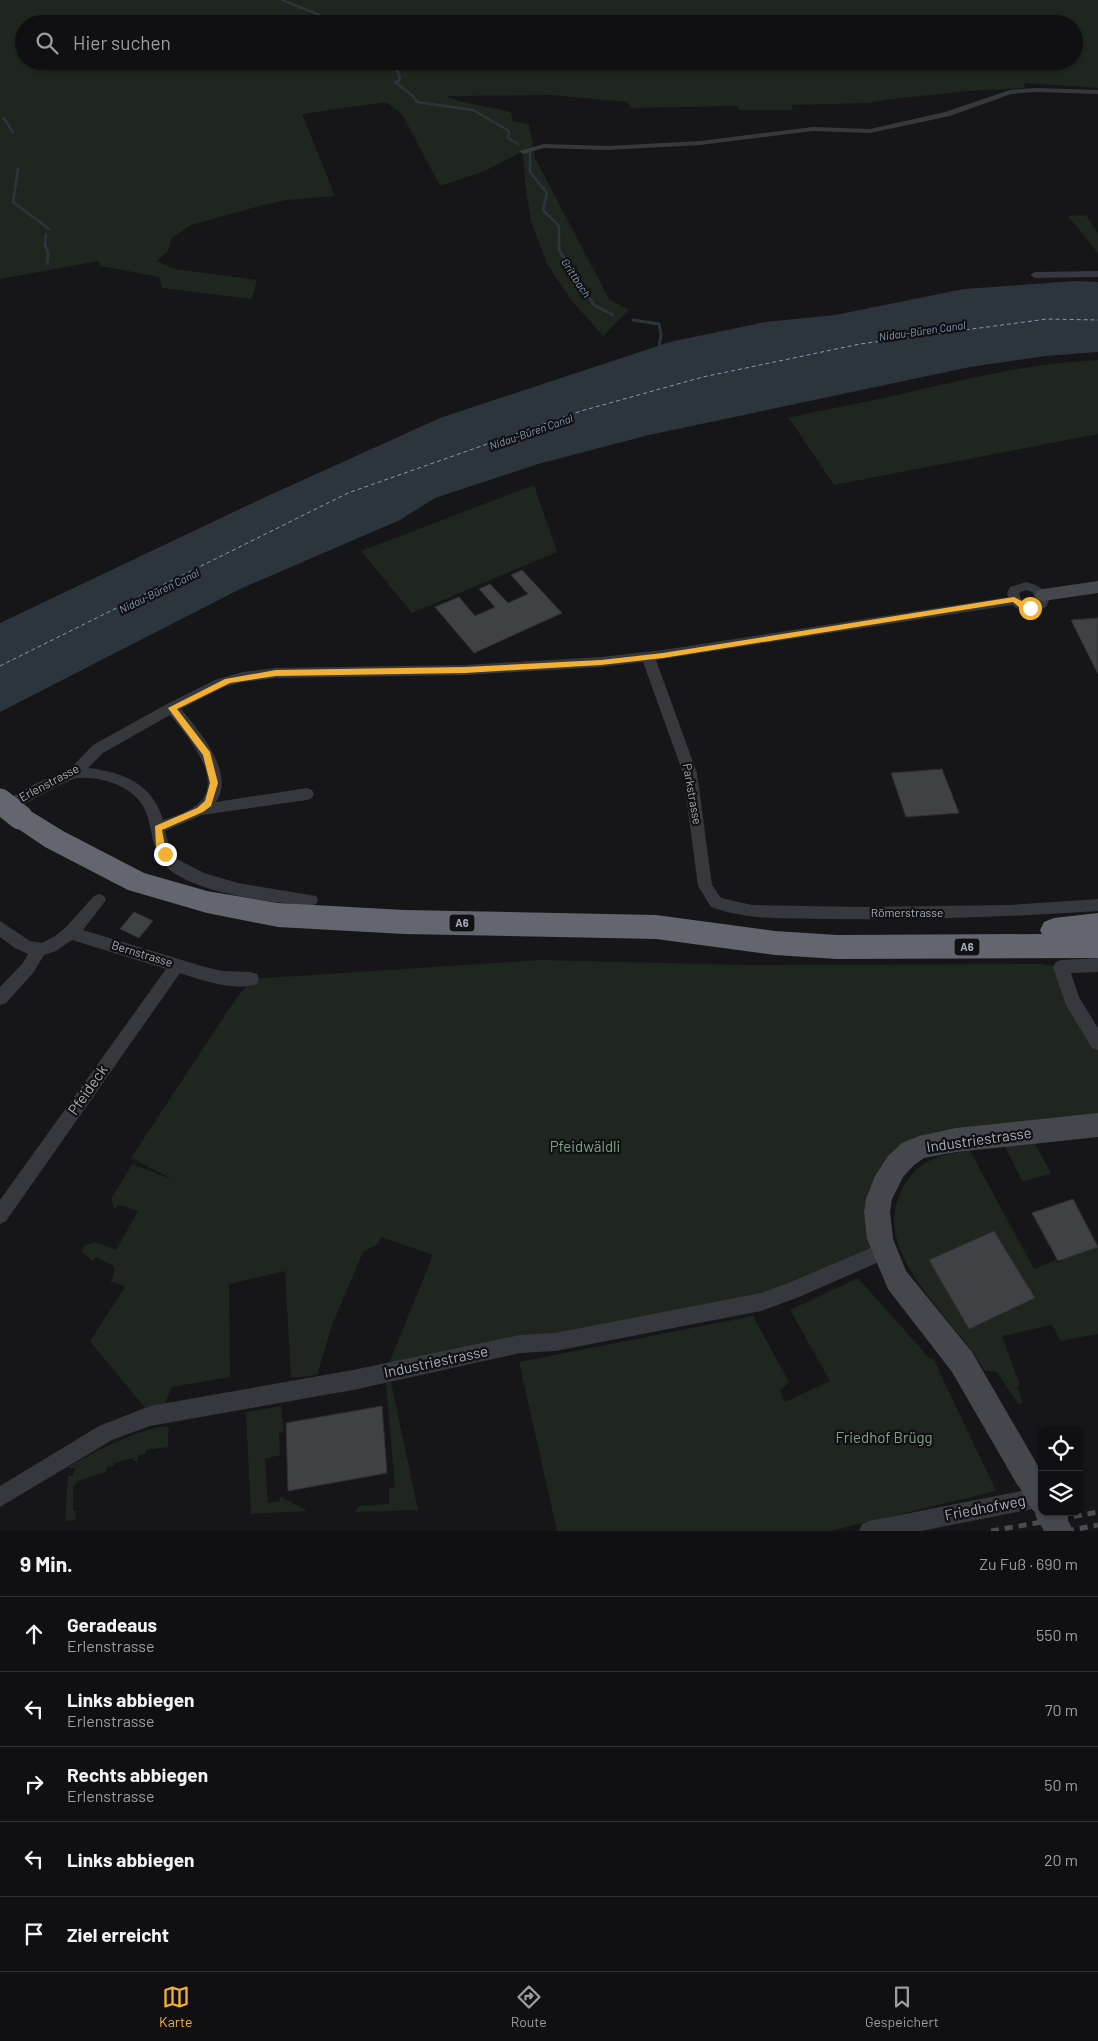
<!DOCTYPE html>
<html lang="de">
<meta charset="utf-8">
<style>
body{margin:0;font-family:Barlow,sans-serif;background:#19191b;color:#f1f3f6}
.controls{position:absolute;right:15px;bottom:15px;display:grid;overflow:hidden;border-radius:10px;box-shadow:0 1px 4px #0004}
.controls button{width:45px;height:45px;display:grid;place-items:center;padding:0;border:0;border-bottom:1px solid #303032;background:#101012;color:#f1f3f6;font:25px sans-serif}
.stop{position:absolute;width:15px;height:15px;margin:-11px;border:4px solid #f2b134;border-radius:50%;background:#fff}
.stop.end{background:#f2b134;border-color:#fff;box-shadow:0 1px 5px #0008}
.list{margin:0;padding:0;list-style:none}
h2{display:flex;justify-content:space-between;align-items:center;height:65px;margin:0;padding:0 20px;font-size:21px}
h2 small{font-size:16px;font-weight:400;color:#9c9d9f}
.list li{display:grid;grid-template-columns:32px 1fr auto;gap:15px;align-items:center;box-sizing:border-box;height:75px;padding:0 20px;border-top:1px solid #303032}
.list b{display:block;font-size:19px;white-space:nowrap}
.list p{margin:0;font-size:16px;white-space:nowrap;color:#9c9d9f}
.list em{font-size:16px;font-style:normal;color:#9c9d9f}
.icon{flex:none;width:28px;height:28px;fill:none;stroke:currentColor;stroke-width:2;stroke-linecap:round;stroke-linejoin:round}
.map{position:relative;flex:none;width:1098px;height:1531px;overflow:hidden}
.search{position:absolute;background:#101012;box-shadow:0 1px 4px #0004;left:15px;right:15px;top:15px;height:55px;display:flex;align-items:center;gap:12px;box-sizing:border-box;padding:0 18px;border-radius:28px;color:#9c9d9f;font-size:19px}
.sheet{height:440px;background:#101012}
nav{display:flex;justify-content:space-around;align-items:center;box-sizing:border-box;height:70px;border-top:1px solid #303032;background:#101012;font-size:14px;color:#9c9d9f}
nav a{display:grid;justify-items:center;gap:2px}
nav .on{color:#f2b134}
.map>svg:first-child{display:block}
</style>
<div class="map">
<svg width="1098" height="1531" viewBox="0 0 1098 1531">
<rect width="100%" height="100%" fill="#161618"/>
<path fill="#1e261f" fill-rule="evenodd" d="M0,0H1098V88L1024,83L1025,88L969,91L892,99L868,103L792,105V110H739L737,106L631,108L628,102L551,95L446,96L459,101L511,112L513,121L529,124L535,158L609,299L629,310L603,336L571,300L547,264L531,221L525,182L523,151L485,171L440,186L402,114L386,102L302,114L335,196L287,200L263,205L191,225L172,238L168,251L157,261L175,269L257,280L252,299L162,288L159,277L101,266L98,261L0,279ZM24,24H1074V61H24Z
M1086,215L1098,233V253L1068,216Z
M1098,360V434L834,485L789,418C820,410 852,405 883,398C954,382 1025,363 1098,360Z
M534,485L557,552L412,613L361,551Z
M541,960L747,965L1041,964L1061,967L1098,1043V1125L956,1140L898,1164L882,1252L793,1291L385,1373L433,1255L381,1237L378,1244L363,1252L332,1325L317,1375L291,1378L285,1271L229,1284L230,1377L172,1387L165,1403L145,1408L90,1341L125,1287L110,1281L114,1275V1266L96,1257L93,1261L82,1252L85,1245L96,1242L116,1250L138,1211L119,1205L114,1209L111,1199L132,1164L174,1180L131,1158L229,1009L251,979Z
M1034,1142L1051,1173L1023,1182L1004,1145Z
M966,1151H970L1034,1269L1056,1260L1058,1263L1062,1262V1260L1098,1247V1334L1060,1341L1052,1325L1002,1336L1020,1385L1017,1386L1023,1403L1018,1404L997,1372L985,1371C957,1321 871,1255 900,1194C915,1161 933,1157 966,1151Z
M858,1278L930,1359L933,1358L996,1491L830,1531H557L519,1362L753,1316L789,1382L780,1391L785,1402L830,1381L790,1310Z
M391,1382L418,1510L355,1512L359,1506L389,1504V1489L395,1487L386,1383Z
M281,1406L284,1432L279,1433L280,1455L265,1459L268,1503L280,1501V1497H282L307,1511L251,1514L246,1412Z
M165,1426L170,1429L168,1432V1447L146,1450L145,1454L138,1455V1461H133V1458L114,1463V1466L107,1467L105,1472L78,1481L73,1487V1511H76L75,1520L65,1521L68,1476H73L75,1468H68V1467C98,1450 131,1432 165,1426Z"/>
<path fill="#2c353c" d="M1076,281L1098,282V352L1046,356L970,367L649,435L538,464L435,498L400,520L240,589L0,712V623L261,499L440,418L670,342L765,322L835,315L964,289Z"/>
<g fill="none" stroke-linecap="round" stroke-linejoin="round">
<path stroke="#2c353c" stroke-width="2.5" d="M282,0L322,16L334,24
M396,61L395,66L400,77L399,81L395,82L413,96L417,102L473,110L509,131L508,138L518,144
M4,118L13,133
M530,152V172L547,193L543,210L559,226V246
M18,169L13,202L49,229
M45,246L46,234"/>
<path stroke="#2c353c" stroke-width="3" d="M45,245L48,253L47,263
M559,245V250L594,305L613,315
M633,320L659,324L661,335L659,348"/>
<path stroke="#7f9bb3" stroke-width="1" stroke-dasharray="4 3" stroke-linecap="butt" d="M0,666L348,493L581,411L703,377L860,344L1047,319L1098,320"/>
</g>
<path fill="#404145" stroke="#303034" d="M522,570L562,613L474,653L435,607L459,597L475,616L495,607L479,589L490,584L508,603L528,594L511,575Z
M1098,618V674L1071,620Z
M942,769L959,813L906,817L891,773Z
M134,912L153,921L139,938L120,929Z
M1073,1199L1098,1247L1058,1261L1032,1213Z
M994,1231L1035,1298L969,1329L929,1260Z
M382,1406L387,1473L288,1491L286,1423Z"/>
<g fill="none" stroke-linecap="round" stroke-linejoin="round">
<path fill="#37383d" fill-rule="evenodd" d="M1035,88L1098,90V94L1035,92L1011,94L950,116L870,133L813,131L700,145L607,150L544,148L523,154L519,151L544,144L607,146L700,141L813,127L870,129L945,112L1010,90Z
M1098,271V277L1035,278L1030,275L1035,272Z
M1026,582C1037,585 1044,588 1050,598L1046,607C1035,613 1022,613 1012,605L656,660L697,773L712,885L721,898L752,905L864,907L1009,905L1098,899V911C1009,917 920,920 831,919C791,918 749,921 711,907L698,886L683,773L643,662L601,667L465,675L275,678L243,682L224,687L181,709C199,731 236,773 216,802L307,788L312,790L314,794L312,798L307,800L202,815L165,831L170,850L177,859L204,873L238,883L316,896L318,900L316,904L311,906C271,902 196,894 166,867C152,853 153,832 147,815C139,788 104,776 78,778C74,778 69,781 64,783C48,790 14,812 0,814V803L37,783L71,768L93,745L167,704L215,680L243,672L275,668L465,665L601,657L663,650L1008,597L1007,593L1010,587ZM1026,590L1032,592L1038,599L1037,601L1028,603L1021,599L1019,593ZM170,715C186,734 223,777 201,801C192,811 175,816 163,820C153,784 123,772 88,768L103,753Z
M99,894L104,896L106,900L83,930L205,967L222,971L251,972L257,974L259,979L257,984C234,992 202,980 180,973L6,1221L0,1224V1200L166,969L72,940L56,951L44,955L33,973L6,1003L0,1005V987L23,963L28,954L15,948L0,937V921L30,941L42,943L55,936L66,927L94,896Z
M1098,958V972L1071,973L1079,997L1098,1028V1050L1092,1048L1066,1005L1053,967L1056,962L1061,960Z
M882,1243L888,1246L891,1252L888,1258L799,1297L761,1311L555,1351L520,1353L353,1390L150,1426L112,1440L0,1507V1486L99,1426L150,1406L353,1370L520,1335L555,1333L761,1293L791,1282Z
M1042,1487V1507L921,1531H859L862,1524L869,1521Z"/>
<path fill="#45474d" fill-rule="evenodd" d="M1098,581V593L1043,601L1037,599L1034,595L1037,591L1043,589Z
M1098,1113V1137L956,1152L924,1158L914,1165L903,1177L892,1199L890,1212L893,1239L906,1271L972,1352L1038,1466L1042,1474L1038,1486L1028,1491L1018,1486L952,1372L888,1289L867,1239L864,1212L866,1199L875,1176L888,1156L902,1143L919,1136L956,1128Z"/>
<path fill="#63666e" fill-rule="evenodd" d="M20,807L29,810L63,831L144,873L207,891L278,903L404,910L656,915L775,931L837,935L1042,934L1040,930L1044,922L1054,918L1098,913V958L837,959L775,955L656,939L404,934L278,927L207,913L128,890L45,847L11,824L7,817L11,810Z"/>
<path stroke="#4a4c52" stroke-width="5" stroke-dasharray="8 6" stroke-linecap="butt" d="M991,1531L1098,1512
M1066,1531L1098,1525"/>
<path stroke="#45474d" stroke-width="26" d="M1028,1476L1042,1501
M1048,1512L1059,1531"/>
<path stroke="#63666e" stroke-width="25" d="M0,801L20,817"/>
</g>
<path fill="#f2b134" d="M1014,597L1034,608L1030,610L1019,607L1013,602L663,658L601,665L465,673L276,676L230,683L177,709L210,752L218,783L211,806L203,812L162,830L165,846L169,854L168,857H162L156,846L155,826L197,808L205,801L210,783L203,755L168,708L225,679L276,670L465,667L601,660L663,653Z"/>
<g text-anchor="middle" stroke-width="4.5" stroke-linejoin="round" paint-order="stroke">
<g font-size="11" font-style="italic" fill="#7f9bb3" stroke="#111113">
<text transform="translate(576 278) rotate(57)" y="4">Grittbach</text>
<text transform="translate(922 331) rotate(-8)" y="4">Nidau-Büren Canal</text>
<text transform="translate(531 432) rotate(-19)" y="4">Nidau-Büren Canal</text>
<text transform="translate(159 591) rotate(-26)" y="4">Nidau-Büren Canal</text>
</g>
<g fill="#111113" stroke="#7b7e86" stroke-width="1">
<rect x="449.5" y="914.5" width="25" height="17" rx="4"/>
<rect x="954.5" y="938.5" width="25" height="17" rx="4"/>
</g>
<g font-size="11" font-weight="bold" fill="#a8adb8">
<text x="462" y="927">A6</text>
<text x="967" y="951">A6</text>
</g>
<g font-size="12" fill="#a8adb8" stroke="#111113">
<text transform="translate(49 783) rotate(-28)" y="4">Erlenstrasse</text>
<text transform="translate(692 794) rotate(80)" y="4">Parkstrasse</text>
<text x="907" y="917">Römerstrasse</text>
<text transform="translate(142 954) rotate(17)" y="4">Bernstrasse</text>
</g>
<g font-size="15" fill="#a8adb8" stroke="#111113">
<text transform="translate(88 1090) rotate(-55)" y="5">Pfeideck</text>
<text transform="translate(979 1140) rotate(-8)" y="5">Industriestrasse</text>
<text transform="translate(436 1362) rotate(-12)" y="5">Industriestrasse</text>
<text transform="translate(985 1508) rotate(-11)" y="5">Friedhofweg</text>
</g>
<g font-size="15" fill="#7fa381" stroke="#111113">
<text x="585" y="1152">Pfeidwäldli</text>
<text x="884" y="1443">Friedhof Brügg</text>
</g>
</g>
</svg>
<div class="controls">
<button><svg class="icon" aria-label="locate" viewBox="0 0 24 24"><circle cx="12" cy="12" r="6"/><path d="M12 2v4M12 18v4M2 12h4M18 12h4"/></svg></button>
<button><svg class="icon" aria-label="layers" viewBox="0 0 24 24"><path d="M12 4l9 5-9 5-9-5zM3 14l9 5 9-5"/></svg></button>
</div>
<div class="stop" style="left:1030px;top:608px"></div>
<div class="stop end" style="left:165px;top:854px"></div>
<div class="search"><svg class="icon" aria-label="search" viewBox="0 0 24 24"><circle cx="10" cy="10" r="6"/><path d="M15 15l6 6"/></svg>Hier suchen</div>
</div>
<section class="sheet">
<h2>9 Min.<small>Zu Fuß · 690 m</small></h2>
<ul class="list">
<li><svg class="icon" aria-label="ahead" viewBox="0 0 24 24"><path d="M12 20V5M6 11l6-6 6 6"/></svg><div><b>Geradeaus</b><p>Erlenstrasse</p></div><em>550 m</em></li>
<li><svg class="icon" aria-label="left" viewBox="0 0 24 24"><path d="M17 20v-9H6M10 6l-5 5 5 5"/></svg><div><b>Links abbiegen</b><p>Erlenstrasse</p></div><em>70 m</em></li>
<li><svg class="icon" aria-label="right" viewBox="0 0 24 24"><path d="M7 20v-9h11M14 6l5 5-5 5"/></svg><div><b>Rechts abbiegen</b><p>Erlenstrasse</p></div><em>50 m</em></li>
<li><svg class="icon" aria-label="left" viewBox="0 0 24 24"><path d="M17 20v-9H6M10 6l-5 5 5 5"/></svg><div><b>Links abbiegen</b></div><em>20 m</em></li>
<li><svg class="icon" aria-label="arrive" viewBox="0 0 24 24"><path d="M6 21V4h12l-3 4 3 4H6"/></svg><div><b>Ziel erreicht</b></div></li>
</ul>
</section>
<nav>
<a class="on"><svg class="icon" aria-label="map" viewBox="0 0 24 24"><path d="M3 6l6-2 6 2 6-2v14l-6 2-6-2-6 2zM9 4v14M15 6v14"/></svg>Karte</a>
<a><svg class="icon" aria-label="directions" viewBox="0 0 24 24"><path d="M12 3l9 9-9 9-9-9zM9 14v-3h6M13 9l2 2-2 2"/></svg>Route</a>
<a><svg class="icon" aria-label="saved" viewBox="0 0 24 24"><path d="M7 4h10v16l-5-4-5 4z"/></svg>Gespeichert</a>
</nav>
